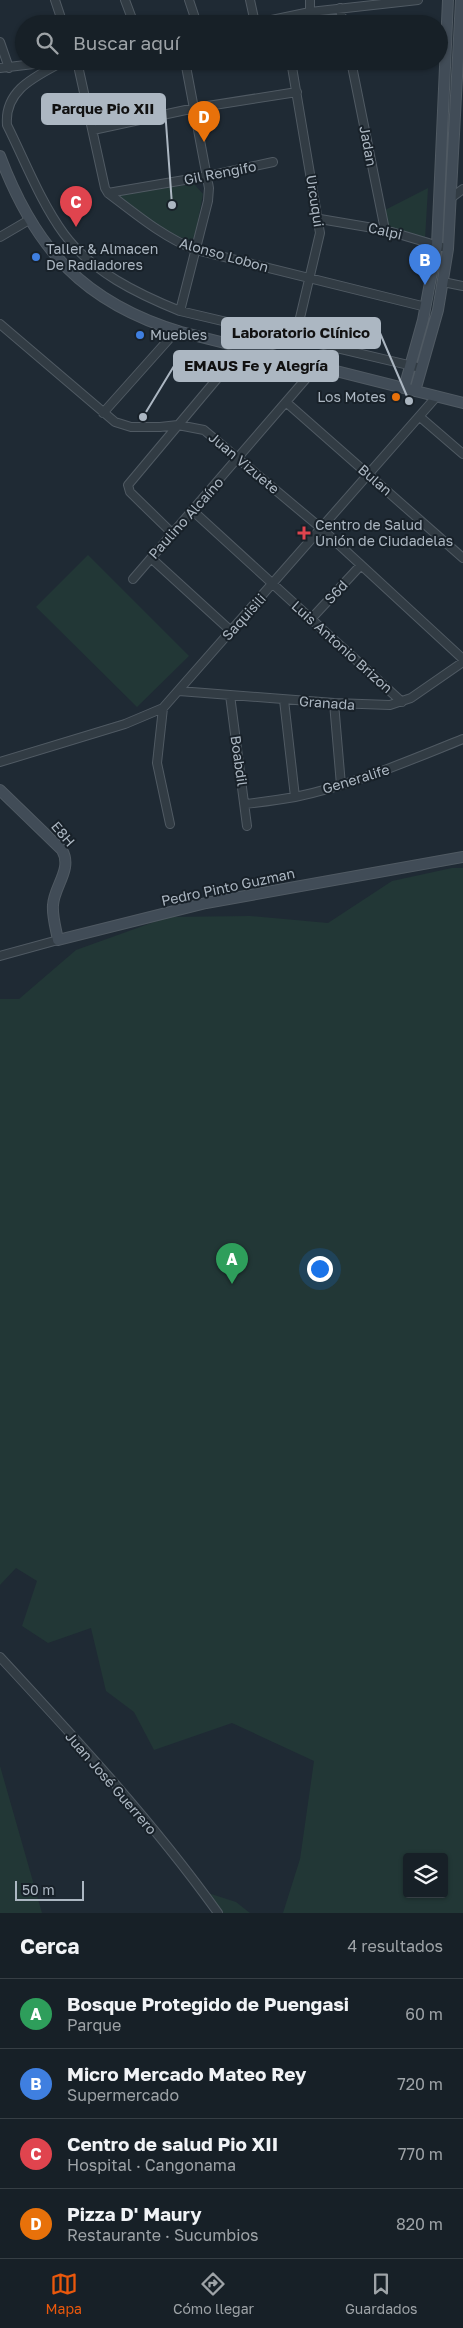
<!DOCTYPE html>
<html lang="es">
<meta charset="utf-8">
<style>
body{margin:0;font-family:"Golos Text",sans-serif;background:#242d33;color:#f1f3f6}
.controls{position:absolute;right:15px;bottom:15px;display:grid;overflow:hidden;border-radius:5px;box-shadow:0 1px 4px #0004}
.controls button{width:45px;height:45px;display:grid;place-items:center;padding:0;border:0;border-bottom:1px solid #363e44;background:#172027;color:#f1f3f6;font:25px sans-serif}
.scale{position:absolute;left:15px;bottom:12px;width:69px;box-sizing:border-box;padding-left:5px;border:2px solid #acb7c2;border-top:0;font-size:14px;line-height:18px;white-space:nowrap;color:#acb7c2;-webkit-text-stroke:4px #182129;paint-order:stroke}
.you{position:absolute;left:319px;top:1268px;width:18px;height:18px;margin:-12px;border:4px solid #fff;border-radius:50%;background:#1a73e8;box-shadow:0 0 0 8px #1a73e833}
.badge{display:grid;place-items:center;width:32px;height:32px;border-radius:50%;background:#ea580c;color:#fff;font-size:16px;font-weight:700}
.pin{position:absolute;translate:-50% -41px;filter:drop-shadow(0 1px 2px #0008)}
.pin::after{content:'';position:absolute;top:26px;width:18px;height:15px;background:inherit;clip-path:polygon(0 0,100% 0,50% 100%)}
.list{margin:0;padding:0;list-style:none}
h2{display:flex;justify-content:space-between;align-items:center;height:65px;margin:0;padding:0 20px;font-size:21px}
h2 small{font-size:16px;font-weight:400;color:#9ea3a7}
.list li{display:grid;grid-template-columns:32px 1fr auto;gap:15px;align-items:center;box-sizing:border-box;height:70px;padding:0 20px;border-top:1px solid #363e44}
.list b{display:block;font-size:19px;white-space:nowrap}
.list p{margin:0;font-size:16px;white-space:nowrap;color:#9ea3a7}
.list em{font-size:16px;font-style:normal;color:#9ea3a7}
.icon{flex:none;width:28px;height:28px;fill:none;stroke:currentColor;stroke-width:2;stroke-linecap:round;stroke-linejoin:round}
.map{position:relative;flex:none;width:463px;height:1913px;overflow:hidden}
.search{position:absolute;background:#172027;box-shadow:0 1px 4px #0004;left:15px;right:15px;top:15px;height:55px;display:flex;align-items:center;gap:12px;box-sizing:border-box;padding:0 18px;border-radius:28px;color:#9ea3a7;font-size:19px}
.sheet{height:345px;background:#172027}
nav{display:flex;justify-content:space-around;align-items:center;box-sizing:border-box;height:70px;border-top:1px solid #363e44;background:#172027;font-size:14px;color:#9ea3a7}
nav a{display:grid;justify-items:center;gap:2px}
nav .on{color:#ea580c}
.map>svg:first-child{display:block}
</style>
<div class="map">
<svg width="463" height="1913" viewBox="0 0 463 1913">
<rect width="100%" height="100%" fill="#1f2a34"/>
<path fill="#223736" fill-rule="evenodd" d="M194,184L203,194L195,237L190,240C163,234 140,211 118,195Z
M428,188L425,239L387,229L383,211Z
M88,555L189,656L137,707L36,607Z
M452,868H463V1913H283L300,1859L314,1761L232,1723L154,1750L134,1712L106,1691L91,1628L48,1643L22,1626L37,1581L16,1568L0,1585V999H19L76,950L168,917L250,916L328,923L392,881ZM407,1857H444V1894H407Z
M0,1766L42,1913H0Z
M205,1892L236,1902L250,1913H220Z"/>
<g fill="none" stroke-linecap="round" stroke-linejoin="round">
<defs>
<path id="street" d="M55,0L63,24
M125,0L134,24
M189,0L197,24
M250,0L255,23
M310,0V12
M340,8L343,24
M252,24L310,12L418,0
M0,42L9,68
M64,61C37,76 4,89 7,125C25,161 40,201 64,234C92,272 138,294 180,311L421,368
M77,61L105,188L108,193C137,215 163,237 196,250L426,307
M291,61L320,233L295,339
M351,61L385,230
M0,68L59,61
M93,130L195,108L297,92
M108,193L208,176L273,162
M451,198L463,189
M320,219L385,230L442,247
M0,237L29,220
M443,282L463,286
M180,311L208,201L209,188L185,61
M0,324L115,422L131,427H160L178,425L204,430L322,529L463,659
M287,403L463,558
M103,413L177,330
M420,417L463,454
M193,511L402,702
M172,533L130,492L128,485L242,349
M151,558L231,631
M133,579L317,366
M311,619L361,565
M179,691L334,703L390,705L411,698L463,662
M230,695L247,826
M284,700L295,797
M334,703L341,785
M163,708L157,763L170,824
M0,762L125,724L163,708L437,396
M245,804C262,802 279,800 295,797C353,785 408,761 463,739
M0,956L58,940
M0,1657C76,1739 153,1822 218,1913"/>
<path id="secondary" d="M0,156C35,249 84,303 181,332L463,403
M404,388L423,320L437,245L448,0
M415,391L438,310L448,249L461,0
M0,790L62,850C73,869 54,886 53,905C52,916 56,929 58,940L206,903L463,857"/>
</defs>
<use href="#street" stroke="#505a63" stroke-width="10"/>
<use href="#secondary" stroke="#505a63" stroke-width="12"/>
<use href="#street" stroke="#323c44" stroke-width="8"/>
<use href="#secondary" stroke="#414c57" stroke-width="10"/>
</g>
<g fill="#3f7fe0" stroke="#182129" stroke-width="2">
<circle cx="36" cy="257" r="5"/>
<circle cx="140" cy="335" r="5"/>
</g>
<circle fill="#e8710a" stroke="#182129" stroke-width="2" cx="396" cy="397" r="5"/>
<path fill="#e0444e" stroke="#182129" stroke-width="2" d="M301.5 525.5h5v5h5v5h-5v5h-5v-5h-5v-5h5z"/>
<g text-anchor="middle" stroke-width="4" stroke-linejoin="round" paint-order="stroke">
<g font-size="14" fill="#acb7c2" stroke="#182129">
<text transform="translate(368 146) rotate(79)" y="5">Jadan</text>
<text transform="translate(220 173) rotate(-11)" y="5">Gil Rengifo</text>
<text transform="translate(315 201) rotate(81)" y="5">Urcuqui</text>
<text transform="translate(385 231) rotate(13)" y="5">Calpi</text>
<text transform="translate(224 255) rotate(16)" y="5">Alonso Lobon</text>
<text transform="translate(244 463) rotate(40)" y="5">Juan Vizuete</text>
<text transform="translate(375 480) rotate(41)" y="5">Bulan</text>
<text transform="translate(186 518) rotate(-48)" y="5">Paulino Alcaíno</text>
<text transform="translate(336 592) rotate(-47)" y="5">S6d</text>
<text transform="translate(244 617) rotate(-48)" y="5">Saquisili</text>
<text transform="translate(342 647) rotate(42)" y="5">Luis Antonio Brizon</text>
<text transform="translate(327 703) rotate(4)" y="5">Granada</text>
<text transform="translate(239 761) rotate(82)" y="5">Boabdil</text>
<text transform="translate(356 779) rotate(-17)" y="5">Generalife</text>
<text transform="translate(63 834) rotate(49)" y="5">E8H</text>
<text transform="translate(228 887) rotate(-12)" y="5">Pedro Pinto Guzman</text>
<text transform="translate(111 1783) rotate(49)" y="5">Juan José Guerrero</text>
</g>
<g font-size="14" fill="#acb7c2" stroke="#182129" text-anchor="start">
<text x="46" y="254">Taller &amp; Almacen<tspan x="46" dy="16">De Radiadores</tspan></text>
<text x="150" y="340">Muebles</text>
<text x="386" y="402" text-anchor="end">Los Motes</text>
<text x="315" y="530">Centro de Salud<tspan x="315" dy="16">Unión de Ciudadelas</tspan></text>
</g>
</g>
<path fill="none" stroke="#acb7c2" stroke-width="2" d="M172 205L165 109M409 401L380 333M143 417L174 366"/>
<g fill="#acb7c2" stroke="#182129" stroke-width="2">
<circle cx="172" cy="205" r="5"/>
<circle cx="409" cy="401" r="5"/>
<circle cx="143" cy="417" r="5"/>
</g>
<g fill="#acb7c2" stroke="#acb7c2" stroke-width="2">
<rect x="42" y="94" width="123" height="30" rx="5"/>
<rect x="222" y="318" width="158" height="30" rx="5"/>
<rect x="174" y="351" width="164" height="30" rx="5"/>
</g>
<g font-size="15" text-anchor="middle" font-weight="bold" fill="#111">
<text x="103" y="114">Parque Pio XII</text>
<text x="301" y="338">Laboratorio Clínico</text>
<text x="256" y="371">EMAUS Fe y Alegría</text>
</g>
</svg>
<div class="controls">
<button><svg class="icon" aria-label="layers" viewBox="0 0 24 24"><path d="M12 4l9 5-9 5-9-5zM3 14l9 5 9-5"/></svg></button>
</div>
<div class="scale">50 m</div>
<div class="you"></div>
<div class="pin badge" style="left:232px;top:1284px;background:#2e9e5b">A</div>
<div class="pin badge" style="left:425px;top:285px;background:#3f7fe0">B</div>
<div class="pin badge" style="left:76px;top:227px;background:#e0444e">C</div>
<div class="pin badge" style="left:204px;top:142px;background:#e8710a">D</div>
<div class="search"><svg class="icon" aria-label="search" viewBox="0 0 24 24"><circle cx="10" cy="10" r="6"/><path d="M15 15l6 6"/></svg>Buscar aquí</div>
</div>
<section class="sheet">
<h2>Cerca<small>4 resultados</small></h2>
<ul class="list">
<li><span class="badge" style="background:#2e9e5b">A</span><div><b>Bosque Protegido de Puengasi</b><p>Parque</p></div><em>60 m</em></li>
<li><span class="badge" style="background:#3f7fe0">B</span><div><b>Micro Mercado Mateo Rey</b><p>Supermercado</p></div><em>720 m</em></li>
<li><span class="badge" style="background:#e0444e">C</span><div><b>Centro de salud Pio XII</b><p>Hospital · Cangonama</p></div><em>770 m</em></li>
<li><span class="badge" style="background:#e8710a">D</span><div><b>Pizza D' Maury</b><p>Restaurante · Sucumbios</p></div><em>820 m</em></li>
</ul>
</section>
<nav>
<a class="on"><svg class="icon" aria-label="map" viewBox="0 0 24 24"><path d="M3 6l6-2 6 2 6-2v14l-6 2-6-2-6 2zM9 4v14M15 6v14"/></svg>Mapa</a>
<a><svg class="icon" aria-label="directions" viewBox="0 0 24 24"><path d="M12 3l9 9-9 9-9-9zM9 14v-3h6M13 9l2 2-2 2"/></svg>Cómo llegar</a>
<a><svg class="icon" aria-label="saved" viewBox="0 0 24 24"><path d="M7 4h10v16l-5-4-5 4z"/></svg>Guardados</a>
</nav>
